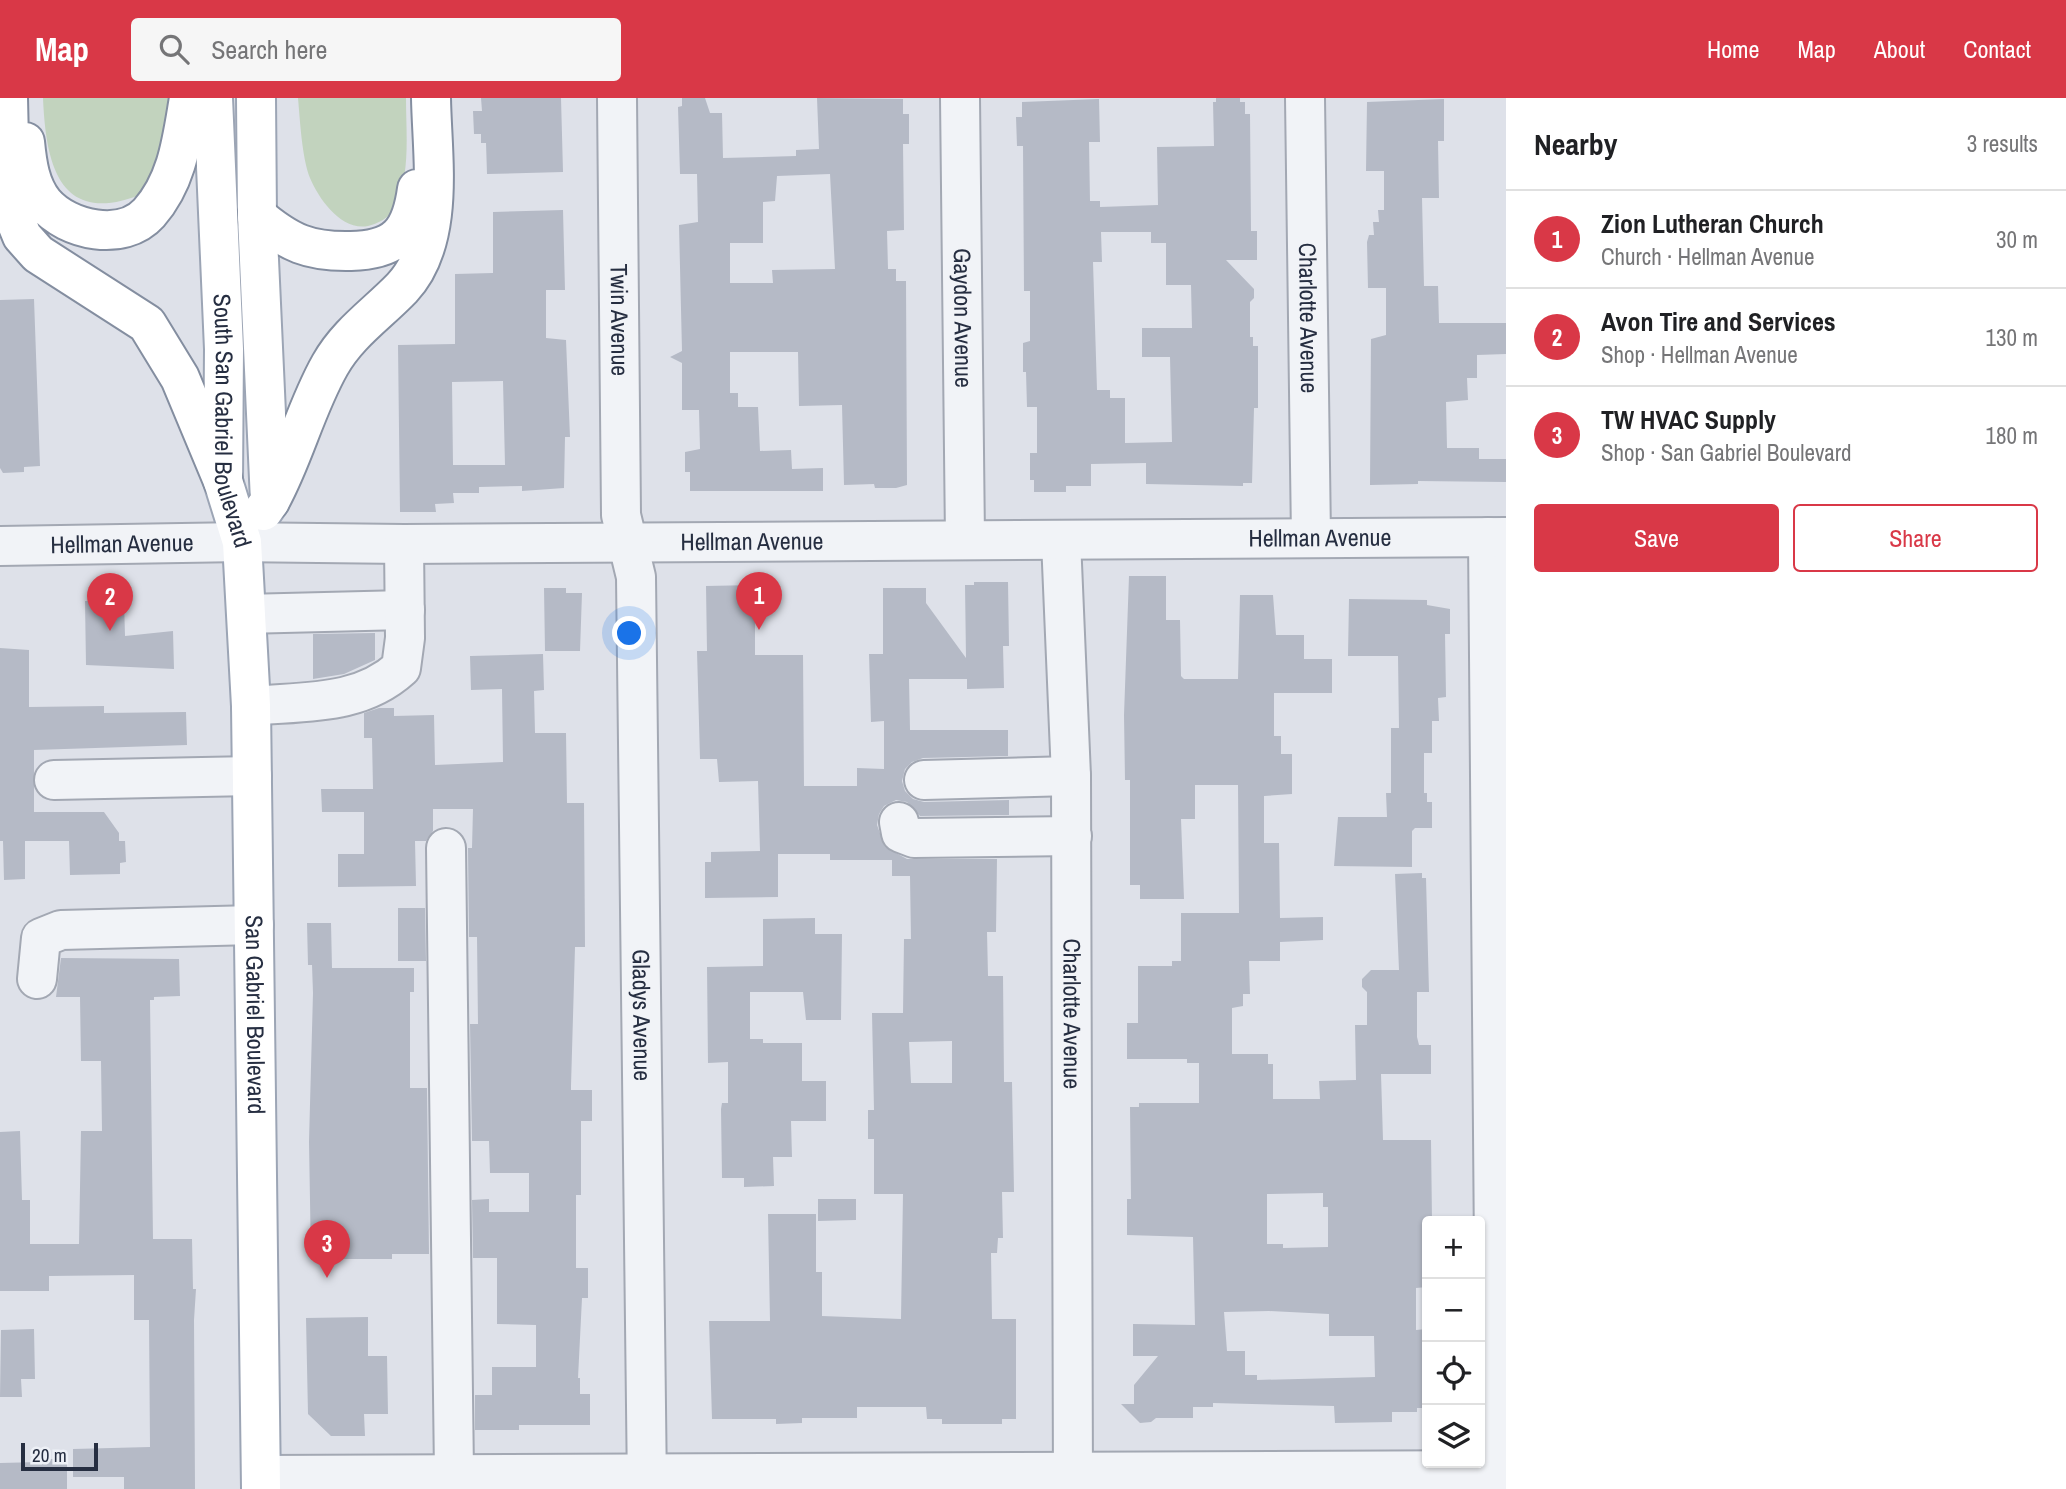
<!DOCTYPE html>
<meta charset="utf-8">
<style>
body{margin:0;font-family:"Archivo Narrow",sans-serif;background:#f6f6f6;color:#202124}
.controls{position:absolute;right:21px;bottom:21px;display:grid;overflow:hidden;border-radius:7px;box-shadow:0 2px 5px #0004}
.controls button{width:63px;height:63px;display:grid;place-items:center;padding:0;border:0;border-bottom:2px solid #e0e0e0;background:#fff;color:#202124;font:35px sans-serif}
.scale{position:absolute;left:21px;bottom:18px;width:77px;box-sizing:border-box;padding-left:7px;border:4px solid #262e41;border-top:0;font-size:19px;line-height:24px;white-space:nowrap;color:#262e41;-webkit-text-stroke:5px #edf0f6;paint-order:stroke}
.you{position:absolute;left:630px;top:536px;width:24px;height:24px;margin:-18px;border:5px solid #fff;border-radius:50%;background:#1a73e8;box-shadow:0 0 0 10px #1a73e833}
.badge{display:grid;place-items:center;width:46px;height:46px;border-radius:50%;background:#d93847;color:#fff;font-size:23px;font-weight:700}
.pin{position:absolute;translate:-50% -58px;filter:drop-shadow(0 2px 4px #0008)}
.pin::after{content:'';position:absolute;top:37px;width:24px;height:21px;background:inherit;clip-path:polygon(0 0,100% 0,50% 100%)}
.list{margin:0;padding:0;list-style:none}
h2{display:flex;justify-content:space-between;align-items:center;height:91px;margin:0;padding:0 28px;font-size:30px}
h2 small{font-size:23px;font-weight:400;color:#757577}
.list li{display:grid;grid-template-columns:46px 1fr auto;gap:21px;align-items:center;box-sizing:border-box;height:98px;padding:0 28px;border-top:2px solid #e0e0e0}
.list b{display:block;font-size:26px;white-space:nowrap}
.list p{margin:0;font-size:23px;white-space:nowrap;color:#757577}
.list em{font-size:23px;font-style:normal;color:#757577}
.actions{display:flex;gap:14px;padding:21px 28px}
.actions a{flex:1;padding:16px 0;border:2px solid #d93847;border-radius:7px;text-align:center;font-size:24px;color:#d93847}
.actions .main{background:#d93847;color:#fff}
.icon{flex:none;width:38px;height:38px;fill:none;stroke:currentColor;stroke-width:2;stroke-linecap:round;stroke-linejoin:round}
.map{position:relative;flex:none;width:1506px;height:1391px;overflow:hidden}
header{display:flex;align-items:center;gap:42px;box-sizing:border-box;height:98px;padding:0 35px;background:#d93847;color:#fff}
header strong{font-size:33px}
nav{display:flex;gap:38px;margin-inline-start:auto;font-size:24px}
.search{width:490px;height:63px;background:#f6f6f6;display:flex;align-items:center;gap:18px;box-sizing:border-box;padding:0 24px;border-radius:7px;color:#757577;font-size:26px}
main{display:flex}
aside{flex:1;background:#fff}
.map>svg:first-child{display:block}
</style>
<header>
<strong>Map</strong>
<div class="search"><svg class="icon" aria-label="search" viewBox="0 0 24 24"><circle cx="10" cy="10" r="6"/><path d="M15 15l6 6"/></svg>Search here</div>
<nav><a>Home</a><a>Map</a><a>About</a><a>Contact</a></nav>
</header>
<main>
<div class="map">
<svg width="1506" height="1391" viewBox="0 0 1506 1391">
<rect width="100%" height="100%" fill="#dee1e9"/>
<path fill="#c2d3be" d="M43,0H174L169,43L145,95C61,130 46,70 43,0Z
M298,0H406C406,37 411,77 394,111C389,120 377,126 368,128C341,133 319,101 310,80C302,60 300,22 298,0Z"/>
<path fill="#b5bac6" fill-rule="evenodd" d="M481,0H561L563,74L487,76L486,45H481V36H474L473,13H482Z
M682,0H705L710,15H722L723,60L796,58V52L819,51L817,0L903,1V16H909V46H903L904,132L887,133L888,171H896V183H906L907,387L896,390H875L874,386L844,387L842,307L799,308L798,254H730V295H738V309H758L760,353L791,352L792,371L823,370V393H690V374H685V354L700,351L699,312H682V265L670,259L682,253L679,127L698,124L697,76H680L678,9L682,8ZM830,76L835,171L772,172L773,185H730V145H763V104L775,103L777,78Z
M1216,0H1240V4H1245V16H1250L1251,133H1257V162H1226L1254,191V200L1250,204V239H1253V248H1258V310H1254L1252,385H1243V388L1146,386V365L1091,366V388H1066V394H1034V382H1030V355H1037V309H1027L1026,274H1023V245L1030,243V193H1024L1023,48H1017L1016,19H1022V4L1099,1L1100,44H1089L1090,103H1100V109L1158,107L1157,49L1214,48L1213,4H1216ZM1101,134H1151V145H1166V187H1191L1192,230H1142V259H1170L1172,344L1125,345V300H1110V292H1097L1093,164H1102Z
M1444,1V43H1438L1439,100H1422L1424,188H1438L1439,225H1506V256L1477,257V280H1467L1468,302L1446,304L1447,350H1479V361H1506V384L1418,383V386L1370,387L1371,241L1386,237V190H1368L1367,144L1369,137H1374L1373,124H1379L1378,112H1384V73H1366L1367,4Z
M563,112L565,192H546V240L566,242L570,339H565L564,390L522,393V388L479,389V395H453L454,405L435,406L436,414H400L398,247L455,246V176L493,175V114ZM503,283L505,367H453L452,284Z
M34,201L40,368L24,369V374L3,375L0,370V202Z
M1129,478H1166V522H1180L1181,578L1184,581H1238L1240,497H1273L1276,537H1304V561H1332V595H1274V638H1281V656H1292V696L1264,698V745H1279L1280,820L1323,819V842L1280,844V863H1249L1250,896H1243V908L1232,910V956H1268V966H1273V1001H1320L1319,983L1356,982L1355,927H1367V894L1362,889V881L1371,872H1399L1395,776L1422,775V780H1426L1429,894H1417V939L1419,947H1431V976H1381L1383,1042H1431L1432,1123H1427V1189L1416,1190V1232L1427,1231V1265H1423L1424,1310H1417V1314H1392V1324L1335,1325L1334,1308L1213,1305V1309H1193V1320H1156L1151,1324L1140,1325L1121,1306H1134V1287L1158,1258H1133V1226L1195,1227L1193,1139L1127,1137V1101H1131L1130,1009H1139V1005H1199V965H1187V961H1127V925H1138V868H1172V863H1181V815H1239L1238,687H1195V721H1181L1184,801H1140V787H1130V682H1125L1124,617ZM1323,1095V1109H1328V1149L1283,1150V1146H1267V1096ZM1269,1213L1329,1216V1238H1374L1375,1279L1257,1282V1277H1245V1253H1227L1224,1214Z
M974,484H1008L1009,548H1003L1004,590L967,591V581H909L910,632H1008V658L923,660L912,664L905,671L902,683L905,693L913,701L924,704L1009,702V717L920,718L907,704L896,702L884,708L879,716L877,727L885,749L907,761H997L996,834H987L988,878H1003L1004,984H1012L1014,1094H1002L1003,1140H998L997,1155H991L992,1221H1016V1321H1002V1326H942V1321H927L926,1309H857V1320H802V1325L776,1326V1321H712L709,1223H770L768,1116H816V1174H822V1218L901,1221L903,1096H874V1041H868V1012H874L872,915H903L904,841H911L910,778H892V762H830V756H778V799L705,800V764H711V754L760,753L758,683L719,684L717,661H700L697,553H707L706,488L755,487V557H803L804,688H857V670L884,671V623L871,624L869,556H883V490H926V505L966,560L965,487H974ZM952,943V985H911L909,944Z
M544,490H566V495H582L580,553H545Z
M1349,501L1427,502V507L1450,511V536H1445L1446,599L1438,600L1439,623H1432V655H1424V695H1427V704H1432V730H1415L1412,733V769L1334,768L1338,719H1387L1386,695H1391V630H1399L1398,558H1348Z
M124,502L125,538L173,533L174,571L86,567L85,503Z
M375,535V562L344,576L313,581V536Z
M0,550L29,552V609L104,608V615L186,614L187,647L34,652V714H104L119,735V743H125L126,764L120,765V776L70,777L69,743H25V781L4,782L3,743H0Z
M543,556L544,592L534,593L535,635H566L567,705H584L585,849H575L571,988V992H592V1023H581V1097H576V1170H588V1200H582L578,1280H580V1296H590V1327H519V1332H475V1297H492V1269H536V1227L497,1226V1160H473L472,1102L489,1101V1114H529V1075H490L489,1043H472L470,926H478L477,839H469L468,750H472L473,711H433V733L426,743H415L416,788L338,789V756H364V714H322L321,691H373L372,640H364V615L379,610H394V618L434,617L435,667L503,664L502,591L471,592L470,558Z
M398,810H425L426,863H398Z
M815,820V836H842L841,922H806L803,894H750V941H763V945H802V983H826V1023H791L792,1059H773L774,1088L744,1089V1080H722L721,1011L722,1005H728V964L708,965L707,869L763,868V821Z
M307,825H331L332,870H414V894H410V990H427L429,1156H392V1161H311L309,1044L313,895L312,867H308Z
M61,860L179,861L180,898L154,899V902H150L153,1141H192L193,1191H196L194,1222L195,1391H124V1379H73V1351L150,1349L149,1222H134V1177L49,1178V1193H0V1034L20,1033L22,1102H30V1146H79L81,1033H102L101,963H81L80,899H56Z
M818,1101H856V1122L818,1123Z
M368,1219V1258H387L388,1316H364L365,1338H331L308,1316L306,1220Z
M34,1231L35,1281H21L22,1299H0L1,1232Z
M40,1361H67V1391H0V1365L40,1364Z"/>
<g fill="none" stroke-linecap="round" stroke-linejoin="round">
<defs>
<g id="minor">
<path id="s1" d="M617,0L621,417L636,479L647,1391"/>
<path id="s2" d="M960,0L965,441"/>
<path id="s3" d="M1305,0L1311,440"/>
<path d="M1488,439L1496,1391"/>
<path id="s4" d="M1061,442L1071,678L1073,1391"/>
<path id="s5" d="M0,448L242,444L404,446L1506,439"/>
<path d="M247,516L405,512"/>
<path d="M251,608C305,603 359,608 401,570L405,540L404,446"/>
<path d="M54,682L252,678"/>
<path d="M924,682L1071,678"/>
<path d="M899,724L901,735L914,740L1072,738"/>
<path d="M446,750L454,1375"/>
<path d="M37,881L41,840L61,832L254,827"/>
<path d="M261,1377L1506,1372"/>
</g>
<g id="major">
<path id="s6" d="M213,0L224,251L223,383L242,444L251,608L261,1391"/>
<path d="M256,0L257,118L270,403L263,413"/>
</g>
<path id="highway" d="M8,0L10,88L13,116L22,138L38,156L147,226L180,280L223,383
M25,44C27,65 30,88 44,105C68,133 123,144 149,115C178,82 182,41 189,0
M257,118C289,145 309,154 351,153C396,152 411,135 417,91
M270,403C294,360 305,311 330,267C348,235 377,216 402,190C446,143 432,59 431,0"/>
</defs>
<use href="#minor" stroke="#a3a8b3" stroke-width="42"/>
<use href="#major" stroke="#9ca5b5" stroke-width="42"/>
<use href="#highway" stroke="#848ea0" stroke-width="42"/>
<use href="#minor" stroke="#f1f3f7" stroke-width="38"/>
<use href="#major" stroke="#fff" stroke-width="38"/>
<use href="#highway" stroke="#fff" stroke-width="38"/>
</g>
<g text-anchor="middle" stroke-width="6" stroke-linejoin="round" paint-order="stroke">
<g font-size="24" fill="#262e41" stroke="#edf0f6">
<text dy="8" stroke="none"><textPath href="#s3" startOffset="220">Charlotte Avenue</textPath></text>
<text dy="8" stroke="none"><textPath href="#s2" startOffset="220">Gaydon Avenue</textPath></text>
<text dy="8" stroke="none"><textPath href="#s1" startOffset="222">Twin Avenue</textPath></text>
<text dy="8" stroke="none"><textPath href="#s6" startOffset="324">South San Gabriel Boulevard</textPath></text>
<text dy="8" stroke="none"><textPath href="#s5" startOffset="1320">Hellman Avenue</textPath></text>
<text dy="8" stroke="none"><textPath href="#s5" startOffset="752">Hellman Avenue</textPath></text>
<text dy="8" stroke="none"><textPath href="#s5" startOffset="122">Hellman Avenue</textPath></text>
<text dy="8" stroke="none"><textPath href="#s4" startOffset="474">Charlotte Avenue</textPath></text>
<text dy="8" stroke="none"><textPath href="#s6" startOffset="920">San Gabriel Boulevard</textPath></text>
<text dy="8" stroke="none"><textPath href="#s1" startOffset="919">Gladys Avenue</textPath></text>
</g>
</g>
</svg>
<div class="controls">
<button>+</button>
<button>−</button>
<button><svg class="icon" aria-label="locate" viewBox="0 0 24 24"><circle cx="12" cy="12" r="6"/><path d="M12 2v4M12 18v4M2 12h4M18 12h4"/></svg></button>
<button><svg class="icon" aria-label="layers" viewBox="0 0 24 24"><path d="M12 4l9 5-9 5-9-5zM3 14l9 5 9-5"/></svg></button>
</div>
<div class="scale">20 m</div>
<div class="you"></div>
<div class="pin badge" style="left:759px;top:532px">1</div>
<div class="pin badge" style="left:110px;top:533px">2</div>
<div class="pin badge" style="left:327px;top:1180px">3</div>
</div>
<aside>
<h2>Nearby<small>3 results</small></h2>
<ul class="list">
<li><span class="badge">1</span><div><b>Zion Lutheran Church</b><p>Church · Hellman Avenue</p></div><em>30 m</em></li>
<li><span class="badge">2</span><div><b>Avon Tire and Services</b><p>Shop · Hellman Avenue</p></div><em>130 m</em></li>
<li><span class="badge">3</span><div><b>TW HVAC Supply</b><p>Shop · San Gabriel Boulevard</p></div><em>180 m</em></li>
</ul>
<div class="actions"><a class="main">Save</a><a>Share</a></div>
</aside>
</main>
